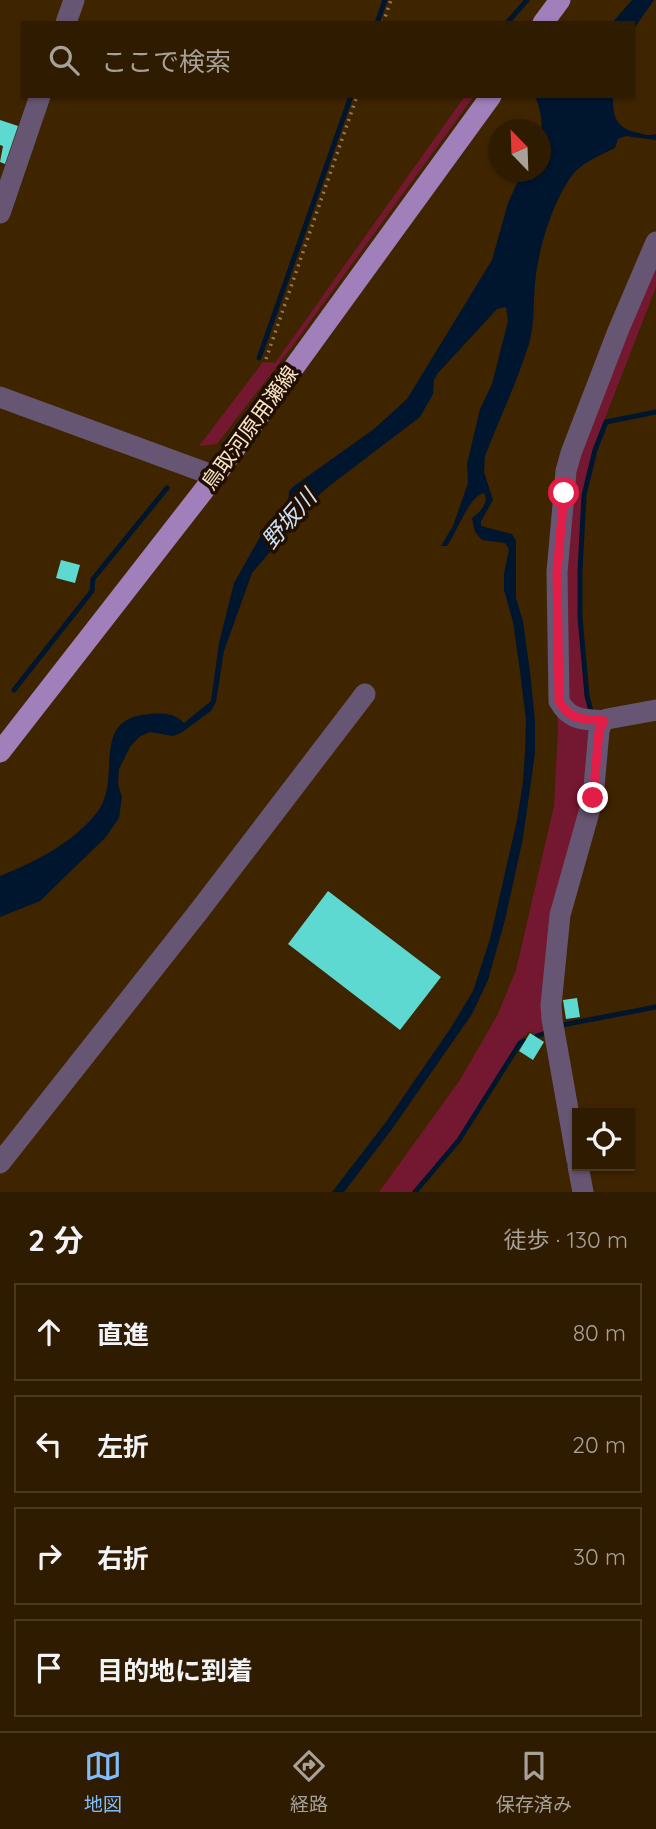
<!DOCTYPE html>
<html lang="ja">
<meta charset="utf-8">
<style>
body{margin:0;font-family:Quicksand,"Noto Sans JP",sans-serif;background:#37240a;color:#f1f3f6}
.controls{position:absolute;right:21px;bottom:21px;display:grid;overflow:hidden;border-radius:0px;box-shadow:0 2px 5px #0004}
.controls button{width:63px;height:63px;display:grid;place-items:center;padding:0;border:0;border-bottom:2px solid #4a3922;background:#2f1b00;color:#f1f3f6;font:35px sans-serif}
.compass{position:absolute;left:488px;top:119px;width:63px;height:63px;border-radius:50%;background:#2f1b00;box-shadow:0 2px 5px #0004;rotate:337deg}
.stop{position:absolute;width:21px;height:21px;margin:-16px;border:5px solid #e11d48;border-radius:50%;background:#fff}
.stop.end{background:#e11d48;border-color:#fff;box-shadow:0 2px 7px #0008}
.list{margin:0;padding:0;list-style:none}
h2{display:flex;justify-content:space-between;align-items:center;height:91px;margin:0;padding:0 28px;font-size:30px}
h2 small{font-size:23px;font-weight:400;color:#a7a199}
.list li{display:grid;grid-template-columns:46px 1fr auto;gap:21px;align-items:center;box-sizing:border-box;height:98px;margin:0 14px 14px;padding:0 14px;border:2px solid #4a3922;border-radius:0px}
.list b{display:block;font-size:26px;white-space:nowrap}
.list em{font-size:23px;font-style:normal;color:#a7a199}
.icon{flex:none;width:38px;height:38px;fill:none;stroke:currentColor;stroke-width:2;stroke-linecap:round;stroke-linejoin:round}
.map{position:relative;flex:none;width:656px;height:1192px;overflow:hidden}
.search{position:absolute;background:#2f1b00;box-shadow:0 2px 5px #0004;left:21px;right:21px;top:21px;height:77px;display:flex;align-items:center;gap:18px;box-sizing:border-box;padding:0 24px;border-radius:0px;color:#a7a199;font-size:26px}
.sheet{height:539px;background:#2f1b00}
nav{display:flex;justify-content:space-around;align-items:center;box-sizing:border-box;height:98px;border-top:2px solid #4a3922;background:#2f1b00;font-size:19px;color:#a7a199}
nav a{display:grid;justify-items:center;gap:4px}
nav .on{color:#81bdfa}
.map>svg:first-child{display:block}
</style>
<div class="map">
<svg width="656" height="1192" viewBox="0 0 656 1192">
<rect width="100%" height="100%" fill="#3f2400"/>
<path fill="#741831" d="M465,96H474L294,344L217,444L199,446L263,362L275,363Z
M656,249V287L593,449L582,495L578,572L579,621L585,695L590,715L563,697L570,472Z
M556,703L595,723L548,1030L535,1035L530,1031L519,1041L458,1139L412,1192H379L460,1080L498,1014L516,970L554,806L558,729Z"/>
<path fill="#00162e" d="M632,0H654L633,30V23H612Z
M535,96H613C612,117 617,129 639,133C646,135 649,136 656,134V140L626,136L618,139L615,148C601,155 585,161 574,173C553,199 538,250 535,283C533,304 535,326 528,347C516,384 499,420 485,456L484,472L493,500L481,521V526L512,534L516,541V598L523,621L530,672L535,721V753L523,838L505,920L488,980L472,1014L392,1129L344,1192H332L386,1122L450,1029L473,991L490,939L517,820L523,782L525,752L526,720L520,671L513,622L504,590V574L509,549L505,543L482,540L475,532L472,518C480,512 490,503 484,493C469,496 457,532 447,546H441L453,526L468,483L467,464L480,409L492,384L508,321L506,307L497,309L438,373L434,380L433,394L420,417L328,487L314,500L252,573L224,651L216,702L211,711L181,733L173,736L150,732L139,737L130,747L119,769L118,784L122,797L119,818L105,838L40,901L0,917V876C35,862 75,842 98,811C123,777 88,718 150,714C164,713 174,713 184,723L211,701L219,643L234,583L269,521L288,504L289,491L294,486L374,429L407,399L492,260L508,203L522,172H540C540,146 546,119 535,96Z"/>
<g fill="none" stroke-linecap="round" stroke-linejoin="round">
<path stroke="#00162e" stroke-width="5" d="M377,23L385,0
M507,23L527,0
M259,358L351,96
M14,690L92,591L93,579L167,488
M592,715L587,696L580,617V571L584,495L595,450L606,422L656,412
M562,1025L656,1007
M537,1036L548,1032
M415,1192L459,1140L520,1043L524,1041"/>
</g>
<path fill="#5ed9d2" d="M0,120L18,126L5,164L0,162L3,146L0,145Z
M61,560L80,565L75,583L56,578Z
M328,891L441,977L400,1030L288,944Z
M577,998L580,1017L566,1019L563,1000Z
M530,1033L544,1042L533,1060L519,1051Z"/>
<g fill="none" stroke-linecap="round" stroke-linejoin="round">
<path stroke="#927959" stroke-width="3.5" stroke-dasharray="2 5" stroke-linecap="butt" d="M383,23L391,0
M266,359L357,96"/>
<path stroke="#675673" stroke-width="21" d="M66,23L74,0
M0,213L40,96
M0,397L215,476
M604,721C584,719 570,721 559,701L557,572L566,471L571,453L618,331L656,242
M577,1160L552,1019L551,1005L560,915L593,798L599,731L602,722L607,719L656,710
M0,1163L199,911L365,694
M578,1166L583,1192"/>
<path stroke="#a17fba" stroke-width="21" d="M543,23L560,0
M0,752L215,476L491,96"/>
</g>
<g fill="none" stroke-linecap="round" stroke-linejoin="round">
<path stroke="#e11d48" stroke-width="9" d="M564,493L557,572L559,701C570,721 584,719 604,721L599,731L593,798"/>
</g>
<g text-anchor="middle" stroke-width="7" stroke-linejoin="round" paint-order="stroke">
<g font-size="21" fill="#fce4c9" stroke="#200f00">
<text transform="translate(250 428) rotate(-54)" y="7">鳥取河原用瀬線</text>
</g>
<g font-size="23" font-style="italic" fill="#cde1f6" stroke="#200f00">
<text transform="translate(289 519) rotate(-49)" y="8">野坂川</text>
</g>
</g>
</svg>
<div class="controls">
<button><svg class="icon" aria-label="locate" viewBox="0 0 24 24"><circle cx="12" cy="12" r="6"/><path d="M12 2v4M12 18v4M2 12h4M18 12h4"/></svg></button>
</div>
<svg class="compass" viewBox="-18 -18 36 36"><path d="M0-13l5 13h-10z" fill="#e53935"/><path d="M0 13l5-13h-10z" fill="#a7a199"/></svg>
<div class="stop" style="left:564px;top:493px"></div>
<div class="stop end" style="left:593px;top:798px"></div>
<div class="search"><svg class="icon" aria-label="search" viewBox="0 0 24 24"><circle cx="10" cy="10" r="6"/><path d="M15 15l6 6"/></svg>ここで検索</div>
</div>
<section class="sheet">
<h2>2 分<small>徒歩 · 130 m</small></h2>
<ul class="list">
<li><svg class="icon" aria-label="ahead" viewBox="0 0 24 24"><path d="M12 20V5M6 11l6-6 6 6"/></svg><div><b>直進</b></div><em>80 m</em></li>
<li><svg class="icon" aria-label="left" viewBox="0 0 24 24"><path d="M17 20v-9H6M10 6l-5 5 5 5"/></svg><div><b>左折</b></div><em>20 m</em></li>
<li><svg class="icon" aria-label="right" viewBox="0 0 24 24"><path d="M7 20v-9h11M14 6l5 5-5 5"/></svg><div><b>右折</b></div><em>30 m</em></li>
<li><svg class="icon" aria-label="arrive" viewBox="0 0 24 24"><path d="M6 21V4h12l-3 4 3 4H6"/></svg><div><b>目的地に到着</b></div></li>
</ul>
</section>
<nav>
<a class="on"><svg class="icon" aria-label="map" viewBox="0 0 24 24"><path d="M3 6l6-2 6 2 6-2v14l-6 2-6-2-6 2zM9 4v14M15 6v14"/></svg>地図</a>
<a><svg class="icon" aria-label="directions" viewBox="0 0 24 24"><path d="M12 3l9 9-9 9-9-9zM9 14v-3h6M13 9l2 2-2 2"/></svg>経路</a>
<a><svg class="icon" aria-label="saved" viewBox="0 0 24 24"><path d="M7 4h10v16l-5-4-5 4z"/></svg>保存済み</a>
</nav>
